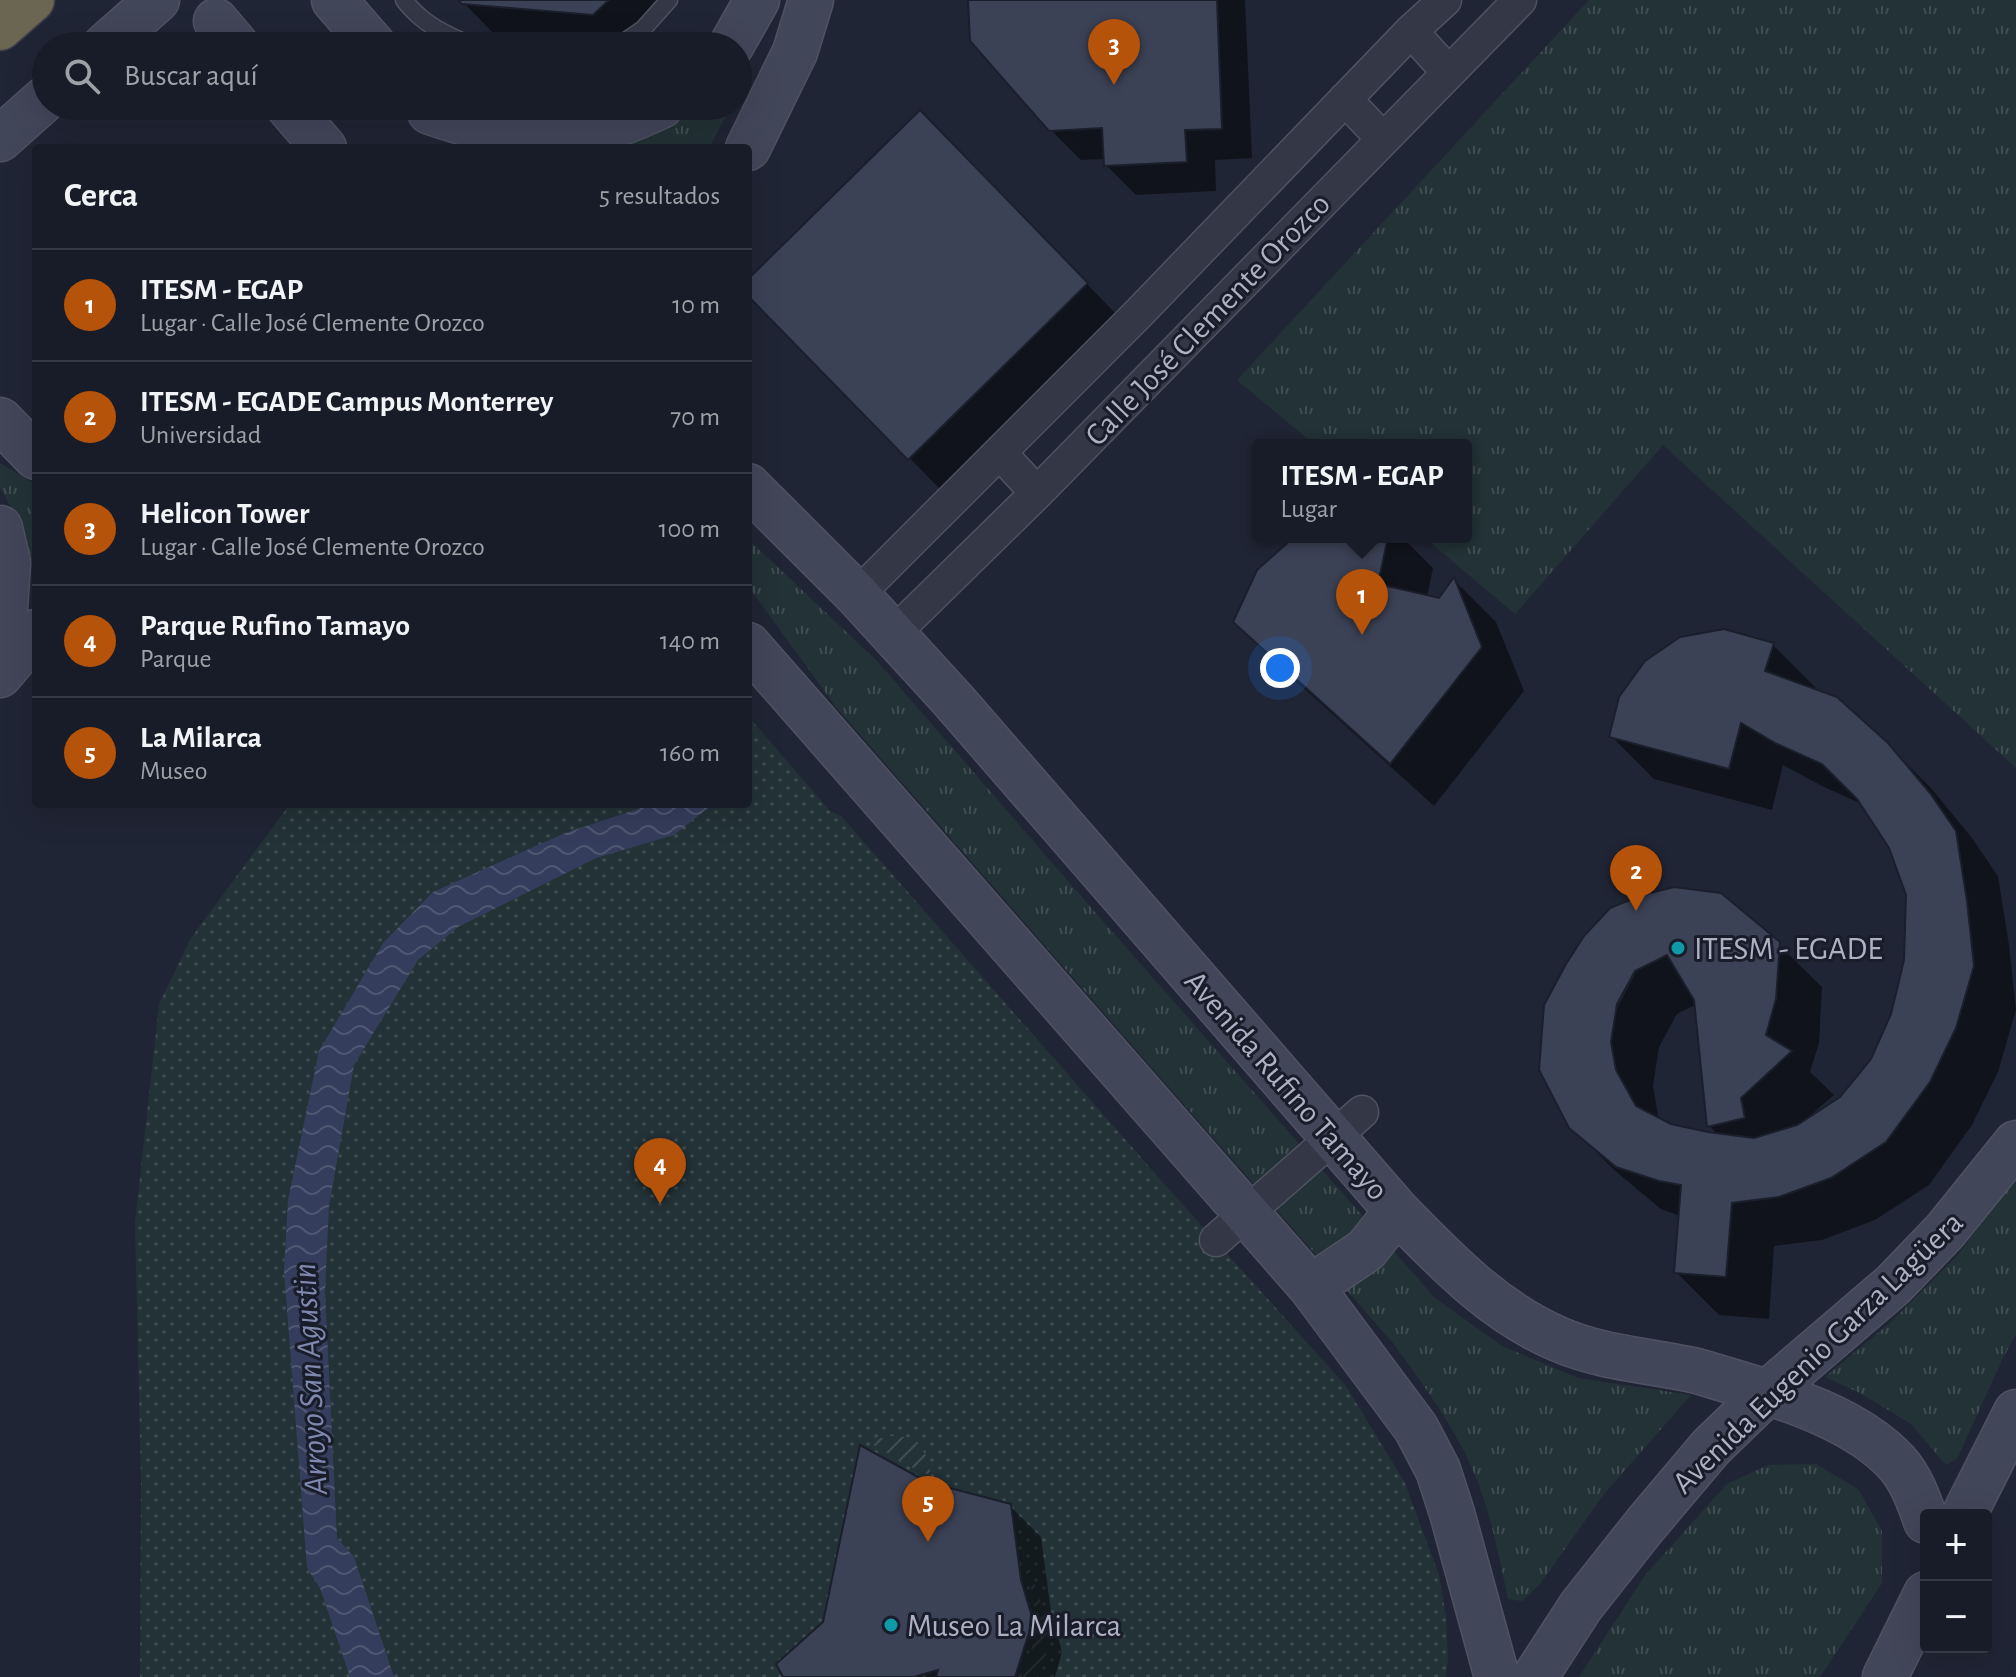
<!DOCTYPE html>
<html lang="es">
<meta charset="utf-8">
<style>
body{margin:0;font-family:"Alegreya Sans",sans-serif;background:#212530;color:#f1f3f6}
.controls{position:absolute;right:24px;bottom:24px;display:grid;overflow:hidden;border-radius:8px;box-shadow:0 8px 32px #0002}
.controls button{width:72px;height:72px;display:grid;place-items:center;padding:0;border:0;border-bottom:2px solid #363a45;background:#181c28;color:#f1f3f6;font:40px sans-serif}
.you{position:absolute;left:1280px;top:668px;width:28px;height:28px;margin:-20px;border:6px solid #fff;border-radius:50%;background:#1a73e8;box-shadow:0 0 0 12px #1a73e833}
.badge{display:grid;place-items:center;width:52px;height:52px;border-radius:50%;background:#b45309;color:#fff;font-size:26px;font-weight:700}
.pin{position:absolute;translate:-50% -66px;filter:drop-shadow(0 2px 4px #0008)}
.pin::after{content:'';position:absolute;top:42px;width:28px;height:24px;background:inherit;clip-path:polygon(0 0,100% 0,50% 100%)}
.popup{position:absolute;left:1252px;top:439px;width:220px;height:104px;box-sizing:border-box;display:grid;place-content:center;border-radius:8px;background:#181c28;filter:drop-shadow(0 2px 6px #0005);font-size:26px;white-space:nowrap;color:#9fa1a8}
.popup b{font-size:30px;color:#f1f3f6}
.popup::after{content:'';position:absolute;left:50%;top:100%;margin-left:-16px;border:16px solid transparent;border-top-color:#181c28}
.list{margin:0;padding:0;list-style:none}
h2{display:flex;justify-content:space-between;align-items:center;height:104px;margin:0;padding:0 32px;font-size:34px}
h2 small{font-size:26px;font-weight:400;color:#9fa1a8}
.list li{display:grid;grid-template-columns:52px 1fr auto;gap:24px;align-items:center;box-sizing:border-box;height:112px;padding:0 32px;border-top:2px solid #363a45}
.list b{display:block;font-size:30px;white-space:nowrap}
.list p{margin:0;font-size:26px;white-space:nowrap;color:#9fa1a8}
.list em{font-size:26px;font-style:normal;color:#9fa1a8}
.icon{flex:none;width:44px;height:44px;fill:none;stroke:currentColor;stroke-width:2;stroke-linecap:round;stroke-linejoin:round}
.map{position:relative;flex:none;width:2016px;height:1677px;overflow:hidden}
.search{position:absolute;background:#181c28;box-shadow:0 8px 32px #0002;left:32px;top:32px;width:720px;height:88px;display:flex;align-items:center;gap:20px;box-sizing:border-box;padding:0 28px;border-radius:44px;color:#9fa1a8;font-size:30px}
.panel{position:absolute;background:#181c28;box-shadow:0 8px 32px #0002;left:32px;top:144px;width:720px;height:664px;border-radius:8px}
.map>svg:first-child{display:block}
</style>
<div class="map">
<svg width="2016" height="1677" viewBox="0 0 2016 1677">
<defs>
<pattern id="grass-tufts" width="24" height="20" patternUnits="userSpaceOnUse" patternTransform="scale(2)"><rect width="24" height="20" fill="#233237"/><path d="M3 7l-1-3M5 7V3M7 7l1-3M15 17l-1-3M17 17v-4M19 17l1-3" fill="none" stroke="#404d52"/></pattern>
<pattern id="park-dots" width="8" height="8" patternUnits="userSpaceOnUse" patternTransform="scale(2)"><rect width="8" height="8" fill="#233237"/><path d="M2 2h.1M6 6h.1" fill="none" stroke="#404d52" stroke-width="1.8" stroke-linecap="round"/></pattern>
<pattern id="garden-furrows" width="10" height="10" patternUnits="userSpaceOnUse" patternTransform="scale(2)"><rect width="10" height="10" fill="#233237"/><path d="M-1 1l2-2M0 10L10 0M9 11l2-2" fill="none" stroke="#404d52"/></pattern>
<pattern id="water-waves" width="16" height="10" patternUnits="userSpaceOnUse" patternTransform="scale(2)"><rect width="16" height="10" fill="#353d5c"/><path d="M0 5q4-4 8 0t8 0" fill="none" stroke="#505772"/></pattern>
</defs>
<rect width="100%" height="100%" fill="#202535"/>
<path fill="url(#grass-tufts)" d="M1589,0H2016V768L1663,445L1515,614L1424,537H1466V445H1315L1237,380Z
M700,106H731L709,148H605L635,140Z
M0,463L36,485V574L20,523L0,488Z
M748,539L877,661L1094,911L1435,1298L1502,1346L1578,1378L1691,1395L1604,1494L1540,1584L1522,1601L1508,1599C1499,1557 1490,1508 1472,1468C1452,1423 1422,1383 1393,1343L836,707L748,586Z
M2016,1177V1334L2002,1360L1957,1459L1946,1465L1911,1424L1860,1393L1825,1377L1890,1323L1957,1256Z
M1816,1464L1858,1489L1882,1531V1583L1820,1677H1579L1646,1574L1727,1484L1768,1465Z"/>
<path fill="url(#park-dots)" d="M748,716L830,811L841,816L1166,1186L1346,1386L1405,1483L1439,1575L1446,1616L1448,1658L1446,1677H140L141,1481L135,1223L159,1004L191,938L290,804H748Z"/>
<path fill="url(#garden-furrows)" d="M892,1436L915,1438L928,1459L931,1476L913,1468L867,1441Z
M1025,1557L1053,1635L1037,1677H1023L1038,1628Z"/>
<path fill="url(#water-waves)" d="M653,804H713L674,835L596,858L458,927L418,960L354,1065L329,1206L325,1291L337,1538L354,1557L394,1677H350L320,1588L307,1568L284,1271L288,1200L319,1051L383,943L433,892L565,833Z"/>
<path fill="#0007" fill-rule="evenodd" d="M461,0H672L624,45L494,34Z
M970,0H1245L1252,158L1215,160L1216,191L1136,195L1106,165V159L1081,160L1050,129Z
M950,143L1117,315L940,489L748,294V282Z
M1298,537H1402L1433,568L1427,597L1440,600L1454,580L1496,622L1524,691L1434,806L1278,665L1235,621Z
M1773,645L1816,688L1814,691L1887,744L1931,788L1972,838L1998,876L2009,945L2016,1010L1998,1072L1972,1125L1929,1185L1875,1220L1822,1240L1774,1246L1769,1319L1719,1315L1676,1272L1680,1216L1661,1209L1614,1170L1571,1126L1567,965L1778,944L1822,987L1819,1043L1810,1072L1834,1095L1811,1115L1813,1117L1841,1099L1873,1060L1893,1015L1906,960L1908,895L1891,847L1864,805L1822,786L1783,765L1772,810L1654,779L1611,736ZM1638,968L1614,1014L1611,1012L1631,975ZM1697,1004L1709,1126L1719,1135L1662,1122L1658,1115L1653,1086L1659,1047L1677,1014Z
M926,1484L1010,1506L1041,1537L1051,1612L1062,1652L1055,1677H786Z"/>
<path fill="#3c4256" stroke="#1b1f2c" stroke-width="2" d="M458,0H609L593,15L462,4Z
M968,0H1217L1222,129L1185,130L1187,162L1104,166L1102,128L1049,131L970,41Z
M920,110L1088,283L908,460L748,296V279Z
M1294,537H1388L1378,584L1439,598L1454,577L1482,647L1390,764L1233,622L1257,570Z
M1724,629L1774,643L1765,671L1837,697L1888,743L1930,793L1956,831L1967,901L1974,966L1956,1028L1930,1082L1886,1142L1831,1178L1779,1197L1732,1203L1726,1277L1674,1273L1681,1185L1659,1181L1616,1167L1569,1128L1539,1070L1544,1005L1566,964L1584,936L1610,908L1642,895L1674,887L1721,893L1780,942L1776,999L1766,1035L1792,1051L1741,1098L1745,1118L1707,1127L1694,1000L1667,955L1635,971L1617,1004L1611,1042L1616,1070L1636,1106L1671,1124L1708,1132L1754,1138L1797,1125L1840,1097L1871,1059L1891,1014L1904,960L1906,895L1889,848L1857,799L1822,764L1777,744L1741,723L1729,769L1609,737L1619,697L1645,661L1680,637Z
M860,1445L927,1482L1011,1504L1021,1580L1033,1620L1015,1677H936L938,1670L914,1677H783L776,1664L823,1622Z"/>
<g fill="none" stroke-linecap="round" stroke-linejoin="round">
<defs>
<path id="lane" d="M404,0C422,24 446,35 473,46
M618,46L643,29L669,0"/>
<path id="street" d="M1411,31L1448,72
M1345,99L1383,139
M1000,453L1037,493
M857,595L1139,313L1411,31L1445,0
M892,635L1037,493L1520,0
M1216,1240L1362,1112"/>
<path id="secondary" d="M334,0L374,46
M216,21L237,46
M105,46L157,0
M731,46L757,0
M288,106L324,148
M430,112C475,127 522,141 571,135C602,132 633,119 661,106
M0,139L46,98
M748,148L795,52L811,0
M0,420L36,457
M748,486L857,595L953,700L1397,1211C1446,1261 1493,1311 1558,1339C1599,1357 1644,1360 1688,1369C1703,1372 1719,1378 1734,1382C1788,1398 1857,1420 1896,1462C1911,1478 1919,1501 1926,1521
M0,528L8,563L5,609L0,635
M748,645L1311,1287L1416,1428L1438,1470L1452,1513L1497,1677
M0,675L36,632
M1311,1287L1366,1250L1397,1211
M1964,1515L2016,1412
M1535,1677L1581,1606L1646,1524L1711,1447L1768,1392L1893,1285L1945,1231L2016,1143
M1885,1677L1926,1594"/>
<path id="highway" d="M0,28L32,0"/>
</defs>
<use href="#lane" stroke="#4e5261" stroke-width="19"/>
<use href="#street" stroke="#4e5261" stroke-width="35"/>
<use href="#secondary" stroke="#4e5261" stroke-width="47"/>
<use href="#highway" stroke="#3b3f4d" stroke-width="47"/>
<use href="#lane" stroke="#343746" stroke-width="16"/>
<use href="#street" stroke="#343746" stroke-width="32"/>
<use href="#secondary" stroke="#424659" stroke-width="44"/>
<use href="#highway" stroke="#6b6651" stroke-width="44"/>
</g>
<g fill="#0f9aa8" stroke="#191d2a" stroke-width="3">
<circle cx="1678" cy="948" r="8"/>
<circle cx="891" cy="1625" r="8"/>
</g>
<g text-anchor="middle" stroke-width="6" stroke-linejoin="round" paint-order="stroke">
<g font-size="32" fill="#aeb1c3" stroke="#191d2a">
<text transform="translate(1207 319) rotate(-46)" y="11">Calle José Clemente Orozco</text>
<text transform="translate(1287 1085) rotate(49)" y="11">Avenida Rufino Tamayo</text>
<text transform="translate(1817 1352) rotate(-44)" y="11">Avenida Eugenio Garza Lagüera</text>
</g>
<g font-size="32" fill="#aeb1c3" stroke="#191d2a" text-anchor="start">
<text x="1694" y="959">ITESM - EGADE</text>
<text x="907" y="1636">Museo La Milarca</text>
</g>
<g font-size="34" font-style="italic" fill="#7f89af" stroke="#191d2a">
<text transform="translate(309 1379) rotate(-93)" y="12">Arroyo San Agustin</text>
</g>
</g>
</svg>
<div class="controls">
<button>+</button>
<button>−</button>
</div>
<div class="you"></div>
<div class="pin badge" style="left:1362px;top:635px">1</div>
<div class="popup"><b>ITESM - EGAP</b>Lugar</div>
<div class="pin badge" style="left:1636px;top:911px">2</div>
<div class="pin badge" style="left:1114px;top:85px">3</div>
<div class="pin badge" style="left:660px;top:1204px">4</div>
<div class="pin badge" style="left:928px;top:1542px">5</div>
<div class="search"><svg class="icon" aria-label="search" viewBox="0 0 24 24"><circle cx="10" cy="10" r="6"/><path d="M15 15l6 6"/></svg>Buscar aquí</div>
<section class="panel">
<h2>Cerca<small>5 resultados</small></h2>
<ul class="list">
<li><span class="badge">1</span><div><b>ITESM - EGAP</b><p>Lugar · Calle José Clemente Orozco</p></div><em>10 m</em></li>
<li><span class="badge">2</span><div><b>ITESM - EGADE Campus Monterrey</b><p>Universidad</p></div><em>70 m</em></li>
<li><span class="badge">3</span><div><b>Helicon Tower</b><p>Lugar · Calle José Clemente Orozco</p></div><em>100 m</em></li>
<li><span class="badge">4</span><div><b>Parque Rufino Tamayo</b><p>Parque</p></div><em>140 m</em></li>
<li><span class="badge">5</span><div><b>La Milarca</b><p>Museo</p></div><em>160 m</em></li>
</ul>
</section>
</div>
